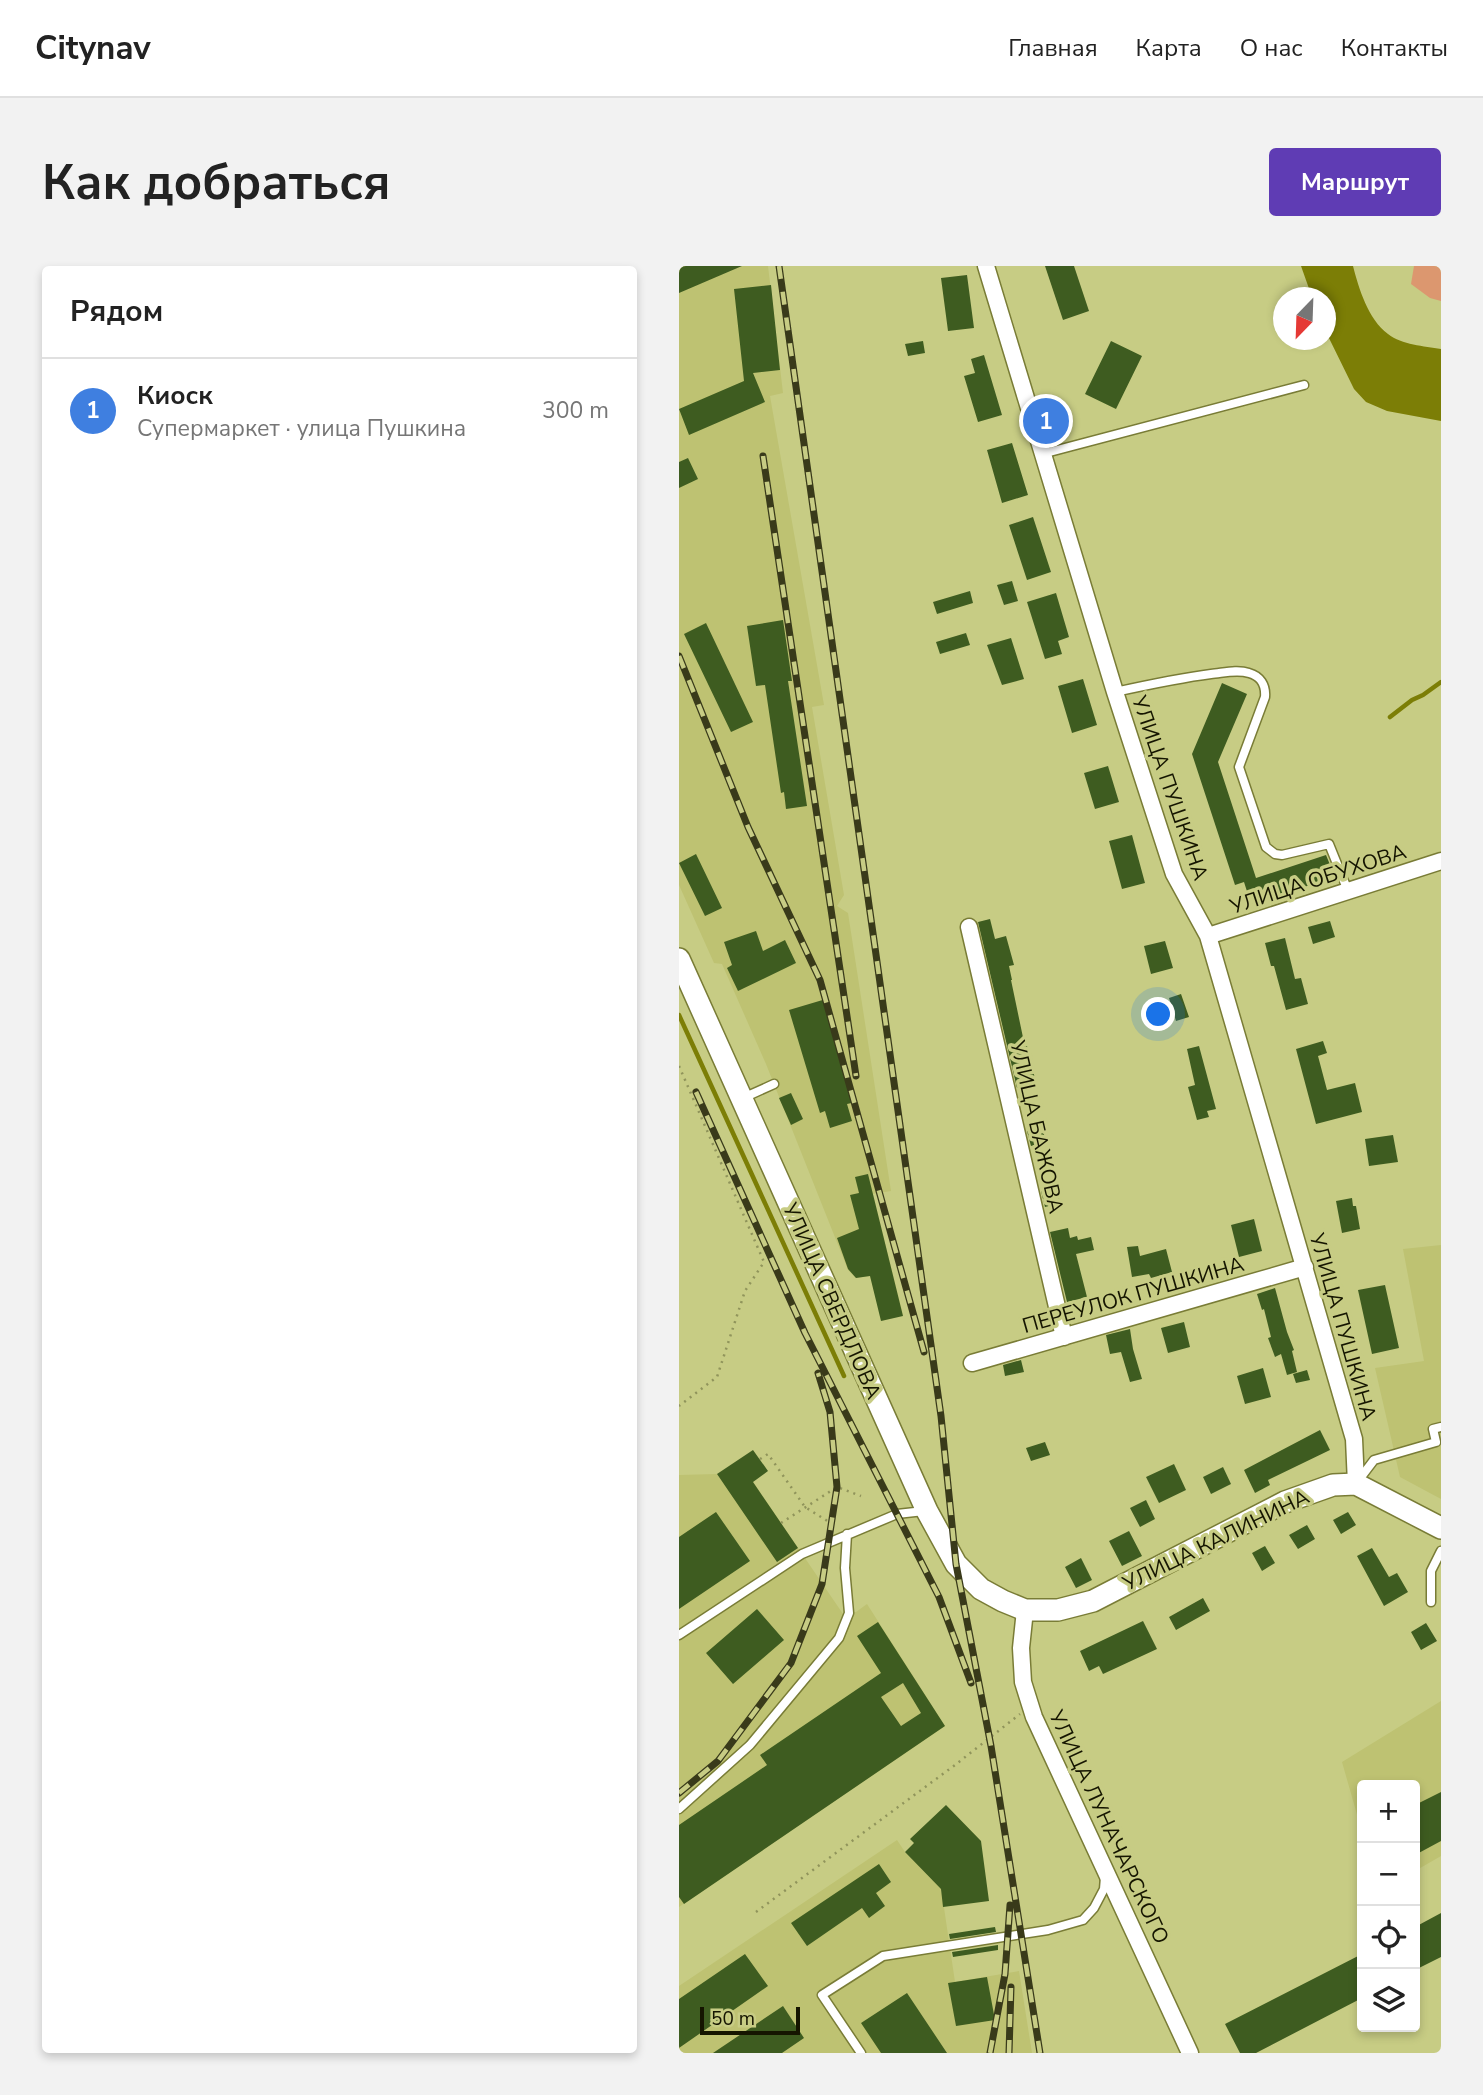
<!DOCTYPE html>
<html lang="ru">
<meta charset="utf-8">
<style>
body{margin:0;font-family:"Nunito Sans",sans-serif;background:#f2f2f2;color:#222}
.controls{position:absolute;right:21px;bottom:21px;display:grid;overflow:hidden;border-radius:7px;box-shadow:0 4px 10px #0003}
.controls button{width:63px;height:63px;display:grid;place-items:center;padding:0;border:0;border-bottom:2px solid #e0e0e0;background:#fff;color:#222;font:35px sans-serif}
.compass{position:absolute;left:594px;top:21px;width:63px;height:63px;border-radius:50%;background:#fff;box-shadow:0 4px 10px #0003;rotate:203deg}
.scale{position:absolute;left:21px;bottom:18px;width:100px;box-sizing:border-box;padding-left:7px;border:4px solid #151500;border-top:0;font-size:19px;line-height:24px;white-space:nowrap;color:#151500;-webkit-text-stroke:5px #c7cc84;paint-order:stroke}
.you{position:absolute;left:480px;top:749px;width:24px;height:24px;margin:-18px;border:5px solid #fff;border-radius:50%;background:#1a73e8;box-shadow:0 0 0 10px #1a73e833}
.badge{display:grid;place-items:center;width:46px;height:46px;border-radius:50%;background:#5f3cb4;color:#fff;font-size:23px;font-weight:700}
.pin{position:absolute;translate:-50% -50%;border:4px solid #fff;box-shadow:0 2px 7px #0006}
.list{margin:0;padding:0;list-style:none}
h2{display:flex;justify-content:space-between;align-items:center;height:91px;margin:0;padding:0 28px;font-size:30px}
h2 small{font-size:23px;font-weight:400;color:#767676}
.list li{display:grid;grid-template-columns:46px 1fr auto;gap:21px;align-items:center;box-sizing:border-box;height:105px;padding:0 28px;border-top:2px solid #e0e0e0}
.list b{display:block;font-size:26px;white-space:nowrap}
.list p{margin:0;font-size:23px;white-space:nowrap;color:#767676}
.list em{font-size:23px;font-style:normal;color:#767676}
.icon{flex:none;width:38px;height:38px;fill:none;stroke:currentColor;stroke-width:2;stroke-linecap:round;stroke-linejoin:round}
.map{position:relative;flex:none;width:762px;height:1787px;overflow:hidden;border-radius:7px}
header{display:flex;align-items:center;gap:42px;box-sizing:border-box;height:98px;padding:0 35px;background:#fff;border-bottom:2px solid #e0e0e0}
header strong{font-size:33px}
nav{display:flex;gap:38px;margin-inline-start:auto;font-size:24px}
.intro{display:flex;align-items:center;justify-content:space-between;box-sizing:border-box;height:168px;padding:0 42px}
h1{margin:0;font-size:49px}
.button{padding:18px 32px;border-radius:7px;background:#5f3cb4;color:#fff;font-size:24px;font-weight:700}
main{display:flex;gap:42px;padding:0 42px}
aside{flex:1;background:#fff;border-radius:7px;box-shadow:0 4px 10px #0003}
.map>svg:first-child{display:block}
</style>
<header>
<strong>Citynav</strong>
<nav><a>Главная</a><a>Карта</a><a>О нас</a><a>Контакты</a></nav>
</header>
<div class="intro"><h1>Как добраться</h1><a class="button">Маршрут</a></div>
<main>
<aside>
<h2>Рядом<small></small></h2>
<ul class="list">
<li><span class="badge" style="background:#3f7fe0">1</span><div><b>Киоск</b><p>Супермаркет · улица Пушкина</p></div><em>300 m</em></li>
</ul>
</aside>
<div class="map">
<svg width="762" height="1787" viewBox="0 0 762 1787">
<rect width="100%" height="100%" fill="#c7cc84"/>
<path fill="#bec272" d="M0,0H89L104,127L91,130L145,439L133,441L165,629L158,640L169,647L212,925L194,928L224,1049L203,1055L191,1010L177,1012L169,1004L87,798L43,698L35,697L0,619Z
M762,979V1233L721,1211L696,1102L745,1095L724,983Z
M66,1204L164,1348L177,1346L188,1338L266,1460L0,1641V1209L38,1208L45,1218Z
M762,1435V1590L736,1605V1519H683V1566L663,1496Z
M218,1574L226,1586L253,1614L260,1608L276,1716L340,1705L353,1787H0V1720Z"/>
<path fill="#dc976f" d="M735,0H762V35L751,32L732,18Z"/>
<path fill="#7c7e06" d="M622,0H674C680,23 689,53 709,68C723,79 745,80 762,83V155L708,145L687,136L675,123L647,66L646,32L633,31Z"/>
<g fill="none" stroke-linecap="round" stroke-linejoin="round">
<path stroke="#7c7e06" stroke-width="4.5" d="M711,451L733,434L744,429L762,416
M0,749L165,1110"/>
</g>
<path fill="#3e5c20" fill-rule="evenodd" d="M0,0H63L0,27Z
M366,0H395L410,45L384,54Z
M288,9L295,62L269,65L262,12Z
M92,19L101,104L74,107L86,136L10,169L0,143L65,115L55,23Z
M244,75L246,87L229,90L226,78Z
M432,75L463,90L437,143L406,128Z
M305,89L323,149L299,156L285,110L296,107L292,93Z
M376,142L382,161L368,165L362,146Z
M333,177L349,229L323,237L308,184Z
M9,192L19,213L0,222V196Z
M354,251L372,306L348,314L330,259Z
M333,315L339,335L325,339L318,319Z
M291,325L294,337L258,348L254,336Z
M377,327L390,371L379,375L383,388L366,393L348,336Z
M104,354L113,415H109L128,540L107,543L105,526L102,527L86,419L77,420L68,360Z
M27,357L74,456L52,466L5,368Z
M287,367L291,379L261,388L257,376Z
M332,372L345,413L323,419L308,379Z
M404,413L418,459L393,467L379,420Z
M543,417L568,428L539,496L577,612L647,589L656,611L572,638L565,616L556,619L513,488Z
M429,500L440,536L416,543L405,507Z
M453,569L466,617L443,623L430,575Z
M17,588L43,642L26,650L0,597Z
M311,653L316,673L327,670L335,699L330,700L333,714H332L346,781L348,780L357,817L338,822L299,656Z
M651,655L656,671L634,678L629,661Z
M77,665L84,685L106,674L117,697L59,725L48,702L53,699L45,676Z
M606,672L616,713L622,712L629,738L607,744L595,700H592L586,677Z
M486,675L494,702L472,708L465,680Z
M502,728L510,751L497,755L490,732Z
M147,733L177,836L168,838L173,855L151,862L146,845L141,847L110,744Z
M644,775L648,787L639,790L648,824L676,817L683,846L637,858L617,783Z
M520,780L537,843L528,845L530,851L518,854L509,821L516,819L508,783Z
M112,827L124,853L112,859L100,832Z
M363,861L367,876L352,880L348,865Z
M714,869L719,896L690,900L686,873Z
M189,908L224,1050L202,1055L191,1010L177,1012L169,1003L158,972L180,963L171,929L180,927L176,911Z
M378,922L381,937L366,941L362,925Z
M673,932L674,940H677L681,963L663,967L657,935Z
M575,953L583,985L560,991L552,959Z
M389,962L391,972L398,970L399,974L412,971L415,984L397,988L408,1031L388,1036L371,966Z
M459,980L461,990L487,983L493,1006L472,1012L470,1008L453,1011L448,981Z
M706,1019L720,1082L693,1088L679,1024Z
M596,1022L608,1066L615,1084L613,1085L618,1106L608,1109L602,1088L596,1091L589,1072L592,1071L585,1043L583,1044L578,1028Z
M505,1056L511,1081L489,1087L482,1062Z
M451,1063L454,1083L463,1113L451,1116L442,1086L431,1088L427,1069Z
M342,1094L345,1106L326,1110L324,1099Z
M584,1102L592,1131L566,1138L558,1110Z
M628,1104L631,1114L617,1117L614,1108Z
M641,1164L651,1184L589,1214L591,1219L576,1227L565,1204Z
M366,1176L371,1189L352,1195L347,1182Z
M74,1184L89,1205L74,1216L119,1282L98,1296L38,1208Z
M495,1198L507,1224L480,1237L467,1211Z
M544,1201L552,1218L532,1228L524,1211Z
M467,1234L476,1253L461,1261L451,1242Z
M37,1246L71,1295L0,1343V1271Z
M669,1246L677,1259L662,1268L654,1254Z
M628,1259L636,1273L619,1283L610,1269Z
M450,1265L463,1290L443,1300L430,1275Z
M586,1280L596,1297L583,1305L573,1287Z
M693,1282L710,1311L718,1307L729,1326L705,1340L678,1290Z
M402,1292L413,1314L397,1322L386,1301Z
M524,1332L531,1345L497,1364L490,1351Z
M78,1343L105,1374L54,1418L27,1387Z
M464,1355L478,1383L424,1408L420,1400L410,1405L401,1385Z
M199,1356L266,1460L5,1638L0,1631V1559L88,1499L81,1489L202,1407L178,1370ZM224,1417L242,1447L222,1460L202,1431Z
M747,1357L758,1375L742,1384L732,1366Z
M762,1526V1575L736,1589V1539Z
M267,1539L302,1575L310,1635L264,1641L262,1623L226,1586L235,1577L231,1573Z
M200,1598L212,1616L197,1627L206,1640L190,1652L183,1642L128,1680L112,1657Z
M762,1647V1691L736,1704V1661Z
M316,1661L317,1666L271,1673L270,1668Z
M319,1679V1684L274,1691L273,1686Z
M66,1688L89,1720L0,1782V1733Z
M683,1688V1732L577,1787H561L546,1758Z
M308,1711L316,1754L277,1760L269,1717Z
M228,1727L268,1787H202L182,1757Z
M104,1740L125,1772L103,1787H34Z"/>
<g fill="none" stroke-linecap="round" stroke-linejoin="round">
<defs>
<path id="service" d="M363,188L625,119
M436,426C468,419 500,412 532,408C544,407 558,403 570,407C581,410 587,419 586,431L560,501L587,581L596,588L603,589L650,578L669,625
M64,832L95,818
M679,1215L695,1194L757,1176L754,1163L762,1161
M752,1336V1305L762,1285
M0,1369L123,1288L218,1248L245,1245
M0,1543L71,1479L160,1372L170,1347L166,1302L168,1268
M182,1787L143,1729L204,1690L369,1664L404,1654L415,1642L425,1623L426,1611"/>
<path id="minor" d="M307,0L436,426L495,608L529,670L675,1173L677,1218
M290,661L385,1071
M529,670L762,595
M293,1097L626,1001
M346,1344L342,1382L344,1416L355,1451L511,1787"/>
<path id="secondary" d="M0,693L248,1245L277,1298L302,1323L324,1335L346,1344H379L414,1335L606,1236L654,1219L677,1218L762,1262"/>
</defs>
<use href="#service" stroke="#797c36" stroke-width="11"/>
<use href="#minor" stroke="#797c36" stroke-width="19"/>
<use href="#secondary" stroke="#797c36" stroke-width="24"/>
<path stroke="#90945b" stroke-width="2.5" stroke-dasharray="2 5" stroke-linecap="butt" d="M0,800L85,996L66,1025L38,1111L0,1140
M81,1193L89,1188L126,1241L158,1261
M102,1257L158,1221L182,1230
M77,1646L276,1499L341,1448"/>
<use href="#service" stroke="#fff" stroke-width="8"/>
<use href="#minor" stroke="#fff" stroke-width="16"/>
<use href="#secondary" stroke="#fff" stroke-width="21"/>
<defs>
<path id="rail" d="M100,0L262,1150L277,1298L312,1480L361,1787
M84,190L177,810
M0,390L69,561L141,714L245,1086
M17,826L126,1067L260,1331L292,1417
M0,1527L39,1495L112,1397L143,1318L158,1221L151,1146L139,1107
M311,1787L326,1708L331,1639
M330,1787L332,1721"/>
</defs>
<use href="#rail" stroke="#393a1a" stroke-width="7"/>
<use href="#rail" stroke="#c7cc84" stroke-width="4.5" stroke-dasharray="13" stroke-linecap="butt"/>
</g>
<g text-anchor="middle" stroke-width="7" stroke-linejoin="round" paint-order="stroke">
<g font-size="21" fill="#151500" stroke="#c7cc84">
<text transform="translate(491 522) rotate(71)" y="7">УЛИЦА ПУШКИНА</text>
<text transform="translate(639 613) rotate(-18)" y="7">УЛИЦА ОБУХОВА</text>
<text transform="translate(358 861) rotate(77)" y="7">УЛИЦА БАЖОВА</text>
<text transform="translate(454 1029) rotate(-16)" y="7">ПЕРЕУЛОК ПУШКИНА</text>
<text transform="translate(153 1035) rotate(66)" y="7">УЛИЦА СВЕРДЛОВА</text>
<text transform="translate(664 1061) rotate(74)" y="7">УЛИЦА ПУШКИНА</text>
<text transform="translate(537 1274) rotate(-26)" y="7">УЛИЦА КАЛИНИНА</text>
<text transform="translate(430 1561) rotate(65)" y="7">УЛИЦА ЛУНАЧАРСКОГО</text>
</g>
</g>
</svg>
<div class="controls">
<button>+</button>
<button>−</button>
<button><svg class="icon" aria-label="locate" viewBox="0 0 24 24"><circle cx="12" cy="12" r="6"/><path d="M12 2v4M12 18v4M2 12h4M18 12h4"/></svg></button>
<button><svg class="icon" aria-label="layers" viewBox="0 0 24 24"><path d="M12 4l9 5-9 5-9-5zM3 14l9 5 9-5"/></svg></button>
</div>
<svg class="compass" viewBox="-18 -18 36 36"><path d="M0-13l5 13h-10z" fill="#e53935"/><path d="M0 13l5-13h-10z" fill="#767676"/></svg>
<div class="scale">50 m</div>
<div class="you"></div>
<div class="pin badge" style="left:367px;top:155px;background:#3f7fe0">1</div>
</div>
</main>
